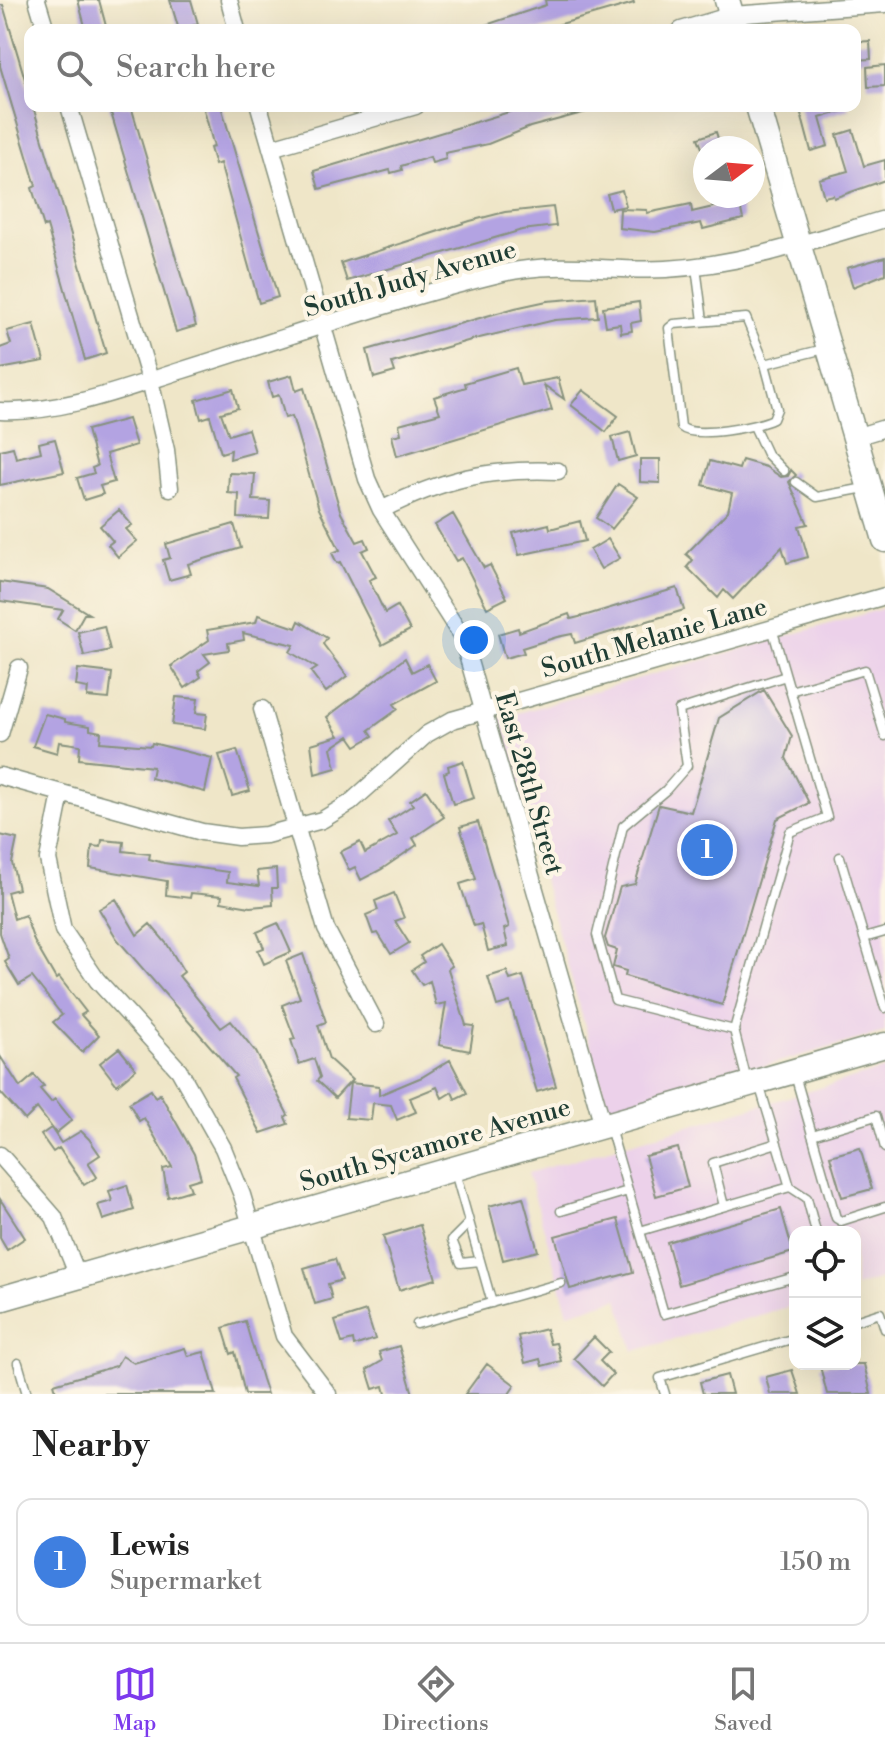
<!DOCTYPE html>
<style>
body{margin:0;font-family:"Libre Bodoni",serif;background:#f6f6f6;color:#222}
.controls{position:absolute;right:24px;bottom:24px;display:grid;overflow:hidden;border-radius:16px;box-shadow:0 8px 32px #0002}
.controls button{width:72px;height:72px;display:grid;place-items:center;padding:0;border:0;border-bottom:2px solid #e0e0e0;background:#fff;color:#222;font:40px sans-serif}
.compass{position:absolute;left:693px;top:136px;width:72px;height:72px;border-radius:50%;background:#fff;box-shadow:0 8px 32px #0002;rotate:74deg}
.you{position:absolute;left:474px;top:640px;width:28px;height:28px;margin:-20px;border:6px solid #fff;border-radius:50%;background:#1a73e8;box-shadow:0 0 0 12px #1a73e833}
.badge{display:grid;place-items:center;width:52px;height:52px;border-radius:50%;background:#7c3aed;color:#fff;font-size:26px;font-weight:700}
.pin{position:absolute;translate:-50% -50%;border:4px solid #fff;box-shadow:0 2px 8px #0006}
.list{margin:0;padding:0;list-style:none}
h2{display:flex;justify-content:space-between;align-items:center;height:104px;margin:0;padding:0 32px;font-size:34px}
h2 small{font-size:26px;font-weight:400;color:#767676}
.list li{display:grid;grid-template-columns:52px 1fr auto;gap:24px;align-items:center;box-sizing:border-box;height:128px;margin:0 16px 16px;padding:0 16px;border:2px solid #e0e0e0;border-radius:16px}
.list b{display:block;font-size:30px;white-space:nowrap}
.list p{margin:0;font-size:26px;white-space:nowrap;color:#767676}
.list em{font-size:26px;font-style:normal;color:#767676}
.icon{flex:none;width:44px;height:44px;fill:none;stroke:currentColor;stroke-width:2;stroke-linecap:round;stroke-linejoin:round}
.map{position:relative;flex:none;width:885px;height:1394px;overflow:hidden}
.search{position:absolute;background:#fff;box-shadow:0 8px 32px #0002;left:24px;right:24px;top:24px;height:88px;display:flex;align-items:center;gap:20px;box-sizing:border-box;padding:0 28px;border-radius:16px;color:#767676;font-size:30px}
.sheet{height:248px;background:#fff}
nav{display:flex;justify-content:space-around;align-items:center;box-sizing:border-box;height:112px;border-top:2px solid #e0e0e0;background:#fff;font-size:22px;color:#767676}
nav a{display:grid;justify-items:center;gap:4px}
nav .on{color:#7c3aed}
.map>svg:first-child{display:block}
</style>
<div class="map">
<svg width="885" height="1394" viewBox="0 0 885 1394">
<rect width="100%" height="100%" fill="#fcf5e5"/>
<filter id="ink" filterUnits="userSpaceOnUse"><feTurbulence type="fractalNoise" baseFrequency=".0125" numOctaves="2"/><feDisplacementMap in="SourceGraphic" scale="16" xChannelSelector="R" yChannelSelector="G"/><feConvolveMatrix kernelMatrix="1 2 1 2 8 2 1 2 1" color-interpolation-filters="sRGB"/></filter>
<filter id="wash" filterUnits="userSpaceOnUse"><feTurbulence type="fractalNoise" baseFrequency=".006" numOctaves="4" result="noise"/><feDisplacementMap in="SourceGraphic" scale="32" xChannelSelector="R" yChannelSelector="G"/><feGaussianBlur stdDeviation="1.8" result="paint"/><feColorMatrix in="noise" values="0 0 0 0 0 0 0 0 0 0 0 0 0 0 0 0 0 1.4 0 .05"/><feComposite in="paint" operator="in"/></filter>
<g filter="url(#wash)">
<rect width="100%" height="100%" fill="#efe6c8"/>
<path fill="#ecd1ea" d="M885,608V1032L609,1110L497,719Z
M885,1069V1278L855,1287V1232H795V1305L634,1351L618,1299L568,1313L528,1173Z"/>
<g id="blocks">
<path fill="#b3a3e2" d="M78,0H99L107,30H86Z
M170,0H191L198,24L179,30Z
M545,0H633L634,3L540,30H484L483,26L546,5Z
M0,5H3L106,353L85,360L47,226L44,227L32,188L36,186L0,66Z
M870,41L871,59L855,60V42Z
M885,65V86L868,87L867,67Z
M109,106H131L196,326L176,332Z
M203,106H221L278,297L259,303L220,163L215,165L210,148L214,147Z
M529,106H594V110L530,127L488,144L445,153L446,159L432,163L430,157L401,166L402,170L391,173L390,170L319,189L314,171Z
M799,106H848L849,109L820,118L828,146L811,151Z
M853,130L864,166L885,160V180L834,198L833,195L824,197L819,179L848,171L837,135Z
M716,132L721,148H702L698,138Z
M622,190L626,206L611,209L607,194Z
M739,201L743,219L703,229L701,223L655,232L619,228L620,209L647,210V213L691,204L692,212Z
M553,207L556,226L522,230L347,281L341,263L470,221L505,212Z
M885,257V274L853,287L847,268Z
M596,297L598,317L555,320L471,340L392,363L395,372L374,378L367,350L515,308L547,301Z
M639,302L641,321L631,323L632,331L621,333L620,324L606,326L603,307Z
M34,324L44,361L0,369V348L11,344L7,331Z
M516,368L521,385L558,378L564,399L544,385L552,410L397,456L392,436L401,434L399,424L440,413L434,397L466,387L465,383Z
M292,375L296,391L304,388L341,513L357,542L365,539L369,548L362,551L376,577L369,580L385,613L397,606L410,630L382,645L340,562L337,563L332,553L340,550L319,509L292,416L285,418L279,395L272,397L268,382Z
M233,389L238,408L221,413L229,435L248,429L255,452L230,459L231,450L221,453L210,416L201,419L196,400Z
M583,390L618,416L606,432L571,405Z
M128,419L136,445L106,454L114,482L100,486L103,494L84,500L77,478L94,473L92,468L97,466L87,430Z
M630,432L636,456L618,461L612,437Z
M55,439L64,472L0,485V450L13,447L16,458L41,452L39,443Z
M640,459H660V483L640,482Z
M742,460L766,467L781,477L788,476L791,470L796,475L789,482L808,524L799,526L808,557L787,563L782,547L733,599L724,590L718,598L687,567L693,560L686,554L728,511L732,493L703,485L710,461L739,469Z
M229,473L255,474L253,500L270,501L269,519L238,518L239,494L228,493Z
M618,484L638,497L612,529L596,518Z
M119,510L132,525L126,529L137,541L118,557L108,545L113,541L100,526Z
M453,514L484,568L490,565L507,598L487,608L462,558L456,561L435,525Z
M580,521L585,541L519,555L513,533L549,524L550,529Z
M234,524L241,548L188,564L191,574L169,580L163,560L170,558L166,544Z
M608,539L620,558L601,569L590,550Z
M0,582L48,589L89,614H84L75,630L58,619L63,610L0,601Z
M677,588L684,610L575,643L572,634L557,637L522,648L524,653L505,658L498,634L518,628L519,632L569,614L571,619L587,615Z
M258,615L296,628L299,621L327,638L323,644L347,676L326,692L311,672L317,668L290,652L294,645L243,633L244,640L228,643L229,650L204,654L210,662L198,671L201,677L185,688L171,666L209,640L207,630L256,622Z
M104,626L110,650L84,656L78,632Z
M405,658L412,672L427,664L436,681L394,704L398,709L369,730L373,736L356,746L349,736L331,748L336,768L315,774L311,744L339,736L327,717Z
M78,669L112,673L109,699L87,697L88,688L76,686Z
M764,690L792,736L786,758L809,803L777,819L722,1005L625,976L626,971L613,967L617,950L608,947L605,938L620,887L635,884L659,805L691,812L719,718Z
M176,697L198,699L196,713L207,714L205,729L172,725Z
M45,714L65,719V722L90,726V730L101,732L100,742L151,746L152,743L212,758L205,792L151,778L153,767L79,759L80,745L59,742L57,753L33,746Z
M237,750L250,791L232,796L219,755Z
M463,761L474,798L453,804L444,773L449,771L448,766Z
M426,790L444,817L413,838L417,845L382,869L361,880L355,867L349,870L340,852L360,842L365,853L397,835L388,821L413,805L410,801Z
M478,822L509,927L504,929L508,946L488,951L481,924L474,926L460,884L476,879L460,827Z
M0,835L17,839L12,863L18,889L7,892L14,919L25,915L34,941L56,979L59,977L86,1012L81,1015L99,1035L82,1052L53,1022L62,1015L32,977L19,985L5,962L9,959L0,933Z
M102,840L124,842L123,851L150,854L149,859L164,863L228,872L227,882L259,886L257,871L276,869L277,888H272L273,905L250,907L221,902L222,896L191,893L190,898L166,895L167,881L90,868L92,846L101,847Z
M394,893L404,918L395,921L409,943L391,954L378,933L373,934L366,915L378,910L375,901Z
M116,899L137,935L150,924L167,944L184,972L179,976L221,1028L231,1021L256,1052L288,1115L285,1117L288,1124L261,1133L233,1078L236,1076L117,939L99,909Z
M278,923L291,952L264,964L258,950L264,948L257,932Z
M438,944L452,966L448,969L466,1025L474,1026L470,1051L439,1045L446,1003L436,1005L430,981L422,985L412,970L424,962L420,956Z
M303,954L326,1022L318,1025L329,1059L352,1080L335,1098L317,1081L320,1077L314,1059L299,1064L291,1040L295,1039L282,1005L300,998L286,961Z
M507,971L510,980L523,976L556,1086L537,1092L510,1002L497,1006L488,977Z
M119,1048L136,1069L117,1085L100,1063Z
M0,1056L20,1087L34,1075L44,1086L40,1089L51,1102L55,1099L72,1120L56,1133L37,1108L25,1120L0,1092Z
M450,1060L467,1093L455,1099L452,1092L442,1098L437,1087L410,1098L416,1112L397,1120L391,1105L373,1103L371,1120L346,1118L350,1083L379,1086V1095L422,1077Z
M151,1090L155,1097L160,1094L172,1115L194,1154L201,1178L188,1182L191,1190L168,1197L163,1169L172,1167L144,1118L139,1121L129,1103Z
M51,1128L61,1143L81,1131L89,1139L100,1155L88,1163L97,1177L84,1185L59,1148L53,1152L41,1135Z
M678,1148L688,1187L656,1196L645,1156Z
M860,1148L872,1189L842,1197L830,1156Z
M127,1185L134,1210L103,1220L98,1205L112,1201L109,1191Z
M523,1197L538,1251L503,1260L489,1206Z
M0,1199L25,1238L7,1250L0,1238Z
M781,1209L793,1252L679,1285L667,1242Z
M618,1219L633,1272L570,1289L555,1236Z
M420,1225L436,1279L399,1290L383,1236Z
M335,1259L342,1280L328,1284L332,1299L315,1304L304,1268Z
M366,1311L375,1339L354,1346L353,1340L342,1343L335,1321Z
M245,1321L262,1379L267,1394H245L235,1352L231,1354L223,1328Z
M546,1329L550,1344L556,1343L561,1361L542,1366L540,1359L525,1363L518,1336Z
M594,1337L609,1352L600,1361L613,1374L602,1386L574,1358Z
M399,1346L413,1394H386L384,1386L373,1389L367,1370L382,1361L379,1352Z
M185,1348L188,1356L204,1352L216,1394H57L54,1384L116,1366L122,1356L134,1363Z
M487,1364L515,1385L509,1394H465Z
M828,1364H864L871,1394H827L820,1366Z
M792,1370L800,1394H770L766,1377Z
M727,1375L732,1394H703L700,1382Z"/>
</g>
</g>
<g filter="url(#ink)">
<use href="#blocks" fill-opacity="0" stroke="#87927e" stroke-width="2"/>
<g fill="none" stroke-linecap="round" stroke-linejoin="round">
<defs>
<path id="lane" d="M696,267L703,321
M765,364L746,318L674,324L669,328L681,427C694,439 757,427 773,419L777,409L765,364L824,349
M754,426L767,454L784,471
M796,482L817,497L865,488
M790,691L865,670L885,736
M840,857L885,1008
M864,938L885,932
M734,1030L615,1000L597,935L623,826L666,790L687,766L679,710L786,676
M795,1075L836,1218L841,1221L885,1207
M747,1081L734,1030L790,832L827,817L772,628
M759,1084L790,1187L807,1198L816,1232
M610,1128L664,1314L795,1277
M812,1135L876,1116L885,1148
M455,1172L492,1303
M724,1206L713,1163L777,1143
M561,1211L628,1191
M469,1223L452,1240L461,1263L480,1261
M640,1231L790,1187
M855,1321L880,1313L885,1329
M417,1324L561,1283
M18,1363L27,1394
M665,1394L660,1378L795,1338"/>
<path id="street" d="M37,0L46,30
M229,0L237,30
M681,30L732,15L885,4
M69,106L150,380L166,450L170,488
M259,106L367,479L381,510L462,637L603,1125
M271,148L416,106
M0,411C60,414 126,388 183,370C289,337 395,299 503,273C560,260 610,272 666,269C741,265 814,240 885,219
M855,437L885,428
M381,510C443,479 488,468 558,471
M262,709L326,929L376,1024
M0,734L19,668
M0,776L202,832L238,837L266,835L322,820L350,803L427,734L452,720L885,596
M61,794L48,859L63,930L97,980L179,1070L223,1148L242,1195L284,1336L328,1394
M0,1155L54,1217L78,1276"/>
<path id="secondary" d="M727,0L736,30
M758,106L885,540
M0,1299L885,1045"/>
</defs>
<use href="#lane" stroke="#87927e" stroke-width="11"/>
<use href="#street" stroke="#87927e" stroke-width="19"/>
<use href="#secondary" stroke="#87927e" stroke-width="27"/>
<use href="#lane" stroke="#fff" stroke-width="8"/>
<use href="#street" stroke="#fff" stroke-width="16"/>
<use href="#secondary" stroke="#fff" stroke-width="24"/>
</g>
</g>
<g text-anchor="middle" stroke-width="8" stroke-linejoin="round" paint-order="stroke">
<g font-size="26" fill="#1f3d34" stroke="#fcf5e5">
<text transform="translate(410 278) rotate(-16)" y="9">South Judy Avenue</text>
<text transform="translate(654 637) rotate(-16)" y="9">South Melanie Lane</text>
<text transform="translate(530 783) rotate(74)" y="9">East 28th Street</text>
<text transform="translate(435 1144) rotate(-16)" y="9">South Sycamore Avenue</text>
</g>
</g>
</svg>
<div class="controls">
<button><svg class="icon" aria-label="locate" viewBox="0 0 24 24"><circle cx="12" cy="12" r="6"/><path d="M12 2v4M12 18v4M2 12h4M18 12h4"/></svg></button>
<button><svg class="icon" aria-label="layers" viewBox="0 0 24 24"><path d="M12 4l9 5-9 5-9-5zM3 14l9 5 9-5"/></svg></button>
</div>
<svg class="compass" viewBox="-18 -18 36 36"><path d="M0-13l5 13h-10z" fill="#e53935"/><path d="M0 13l5-13h-10z" fill="#767676"/></svg>
<div class="you"></div>
<div class="pin badge" style="left:707px;top:850px;background:#3f7fe0">1</div>
<div class="search"><svg class="icon" aria-label="search" viewBox="0 0 24 24"><circle cx="10" cy="10" r="6"/><path d="M15 15l6 6"/></svg>Search here</div>
</div>
<section class="sheet">
<h2>Nearby<small></small></h2>
<ul class="list">
<li><span class="badge" style="background:#3f7fe0">1</span><div><b>Lewis</b><p>Supermarket</p></div><em>150 m</em></li>
</ul>
</section>
<nav>
<a class="on"><svg class="icon" aria-label="map" viewBox="0 0 24 24"><path d="M3 6l6-2 6 2 6-2v14l-6 2-6-2-6 2zM9 4v14M15 6v14"/></svg>Map</a>
<a><svg class="icon" aria-label="directions" viewBox="0 0 24 24"><path d="M12 3l9 9-9 9-9-9zM9 14v-3h6M13 9l2 2-2 2"/></svg>Directions</a>
<a><svg class="icon" aria-label="saved" viewBox="0 0 24 24"><path d="M7 4h10v16l-5-4-5 4z"/></svg>Saved</a>
</nav>
